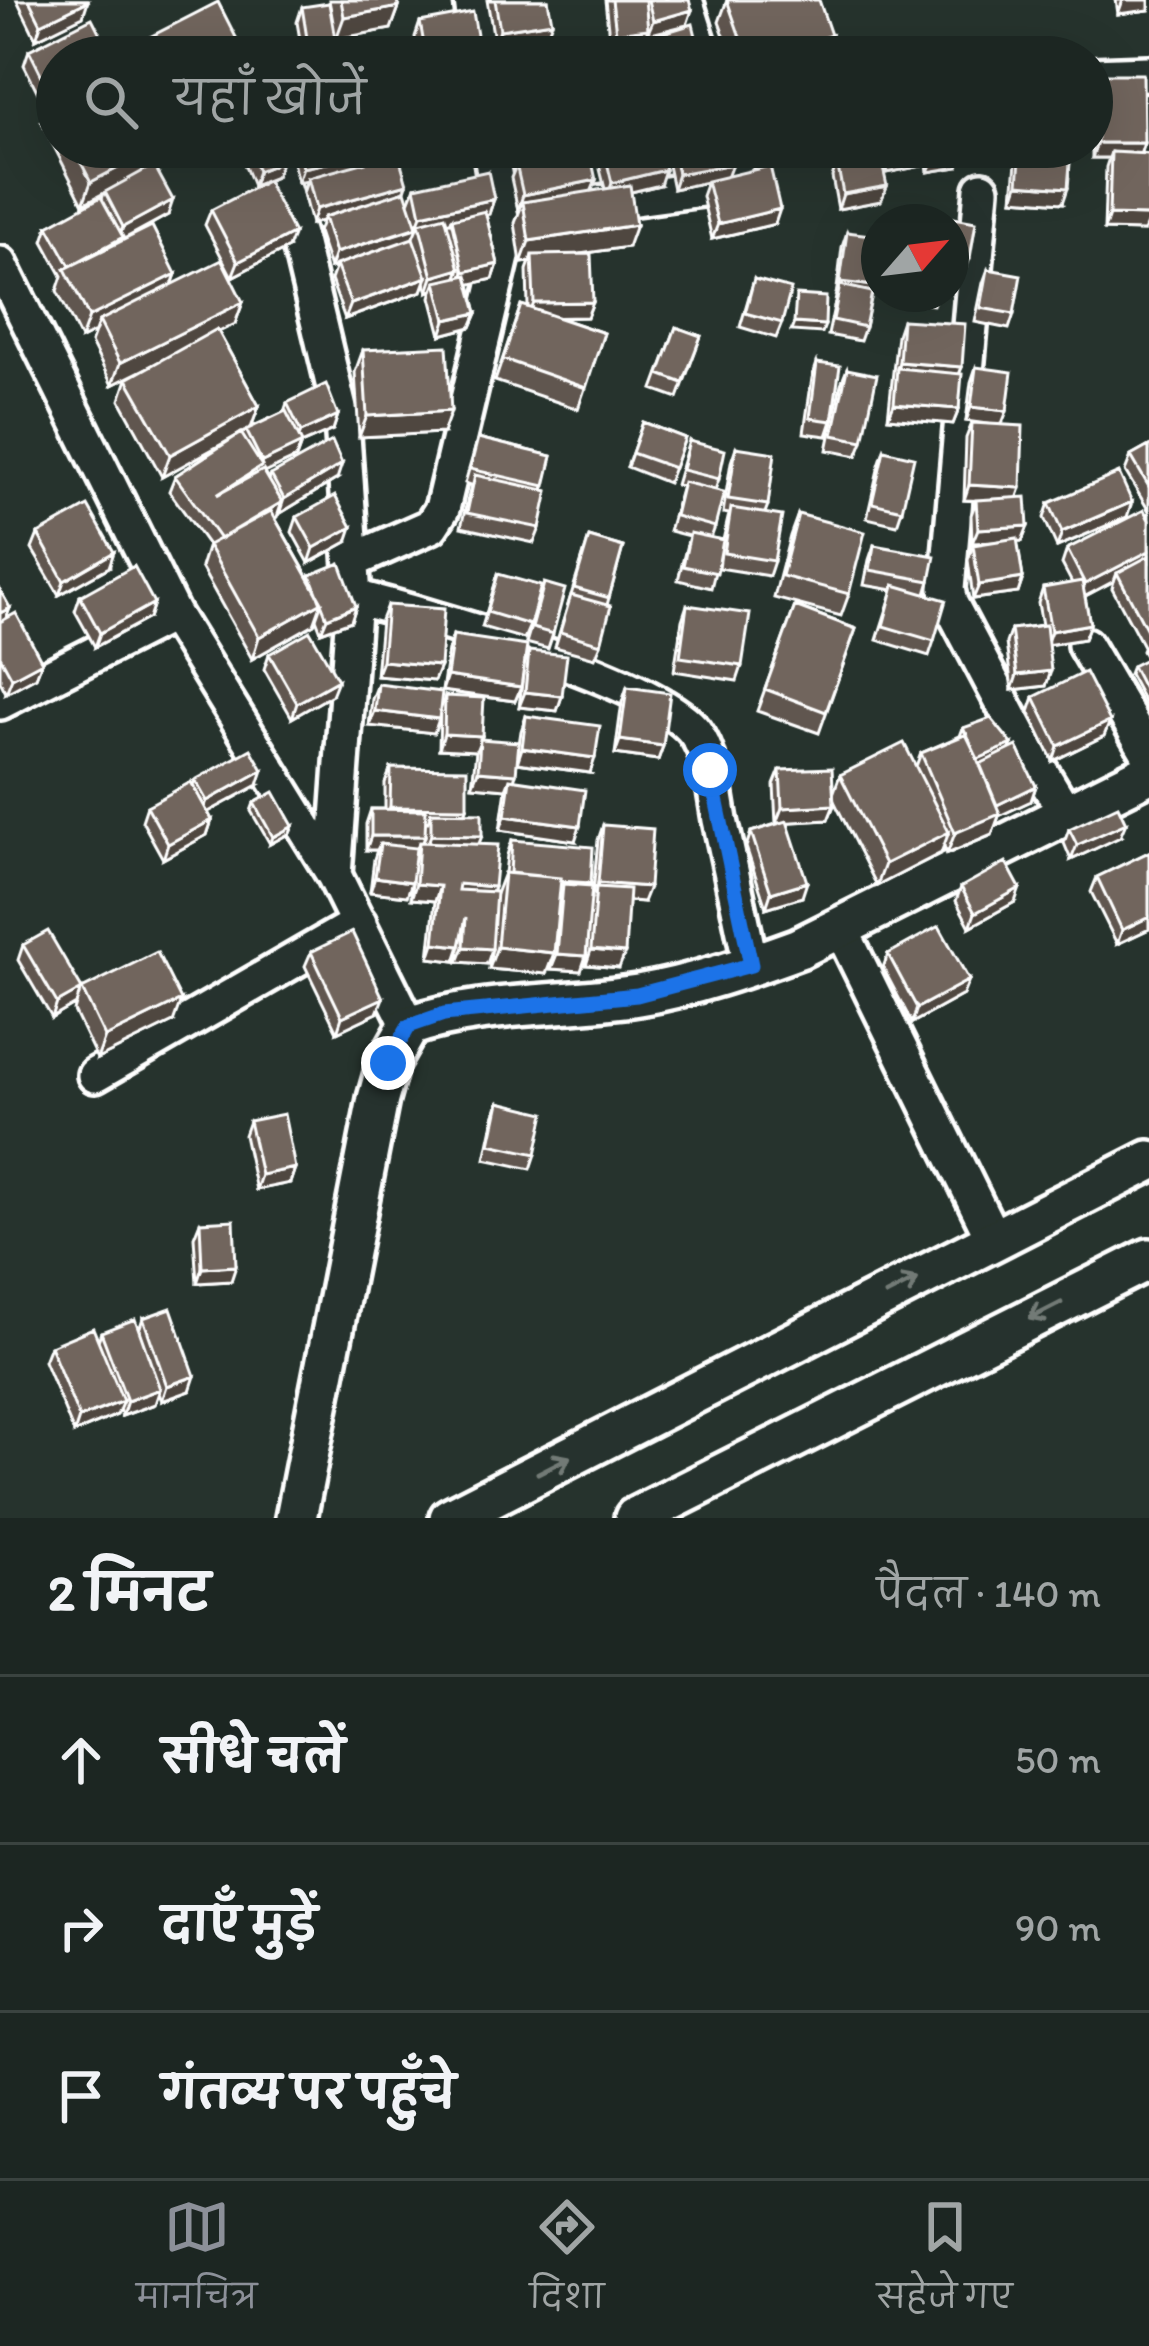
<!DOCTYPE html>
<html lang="hi">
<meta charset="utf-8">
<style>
body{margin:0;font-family:Itim,"Playpen Sans Deva",sans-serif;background:#29322f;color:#f1f3f6}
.compass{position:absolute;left:861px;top:204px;width:108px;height:108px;border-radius:50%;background:#1c2622;box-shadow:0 12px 48px #0002;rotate:62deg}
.stop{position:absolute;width:36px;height:36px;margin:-27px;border:9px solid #1a73e8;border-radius:50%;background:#fff}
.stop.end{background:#1a73e8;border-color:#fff;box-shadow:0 3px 12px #0008}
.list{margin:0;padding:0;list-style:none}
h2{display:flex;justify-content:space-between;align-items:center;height:156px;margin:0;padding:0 48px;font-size:51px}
h2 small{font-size:39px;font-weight:400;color:#a0a5a5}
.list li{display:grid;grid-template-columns:78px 1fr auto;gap:36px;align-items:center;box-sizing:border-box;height:168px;padding:0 48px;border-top:3px solid #3a4340}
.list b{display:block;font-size:45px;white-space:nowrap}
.list em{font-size:39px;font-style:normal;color:#a0a5a5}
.icon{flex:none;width:66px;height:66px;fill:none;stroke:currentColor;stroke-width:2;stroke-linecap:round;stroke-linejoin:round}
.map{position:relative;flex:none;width:1149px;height:1518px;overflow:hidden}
.search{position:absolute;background:#1c2622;box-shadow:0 12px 48px #0002;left:36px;right:36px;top:36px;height:132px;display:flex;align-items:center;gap:30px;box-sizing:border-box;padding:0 42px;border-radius:66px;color:#a0a5a5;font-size:45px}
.sheet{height:660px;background:#1c2622}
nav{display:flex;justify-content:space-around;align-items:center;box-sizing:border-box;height:168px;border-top:3px solid #3a4340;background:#1c2622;font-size:33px;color:#a0a5a5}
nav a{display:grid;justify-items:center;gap:6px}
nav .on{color:#8c9099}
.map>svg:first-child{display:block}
</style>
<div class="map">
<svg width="1149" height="1518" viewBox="0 0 1149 1518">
<rect width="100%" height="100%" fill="#26332d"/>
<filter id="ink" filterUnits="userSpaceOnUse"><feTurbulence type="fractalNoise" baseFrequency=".00833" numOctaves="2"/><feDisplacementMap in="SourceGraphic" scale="24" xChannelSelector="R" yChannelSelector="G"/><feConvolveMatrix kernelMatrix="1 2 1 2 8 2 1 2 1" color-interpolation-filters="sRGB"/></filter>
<g filter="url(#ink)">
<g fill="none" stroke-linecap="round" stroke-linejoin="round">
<defs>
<path id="minor" d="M472,0L479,57
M685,0L703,57
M1092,75L1149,73
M270,147L300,245L342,421L354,597L334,875
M982,189L947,589L950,603L1026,747L1067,815
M591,204L725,186L735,168L731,147
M0,264L173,614L334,875L409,1026
M352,561L431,526L442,509L505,244L490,147
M354,597C423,614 658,681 695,732C712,755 715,793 720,820C731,869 741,917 751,965
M1085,645L1149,754
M0,702L173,614
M840,927L994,1240
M95,1075L359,923"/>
<path id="tertiary" d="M296,1518L378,1099L388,1063L409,1026C482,1001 562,1007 638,995C693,986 747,967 799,948L1149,773
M450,1518L1149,1161
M635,1518L1149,1259"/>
</defs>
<use href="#minor" stroke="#fff" stroke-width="42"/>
<use href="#tertiary" stroke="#fff" stroke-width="48"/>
<use href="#minor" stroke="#26332d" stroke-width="33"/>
<use href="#tertiary" stroke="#26332d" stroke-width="39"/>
</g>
<path fill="#615750" stroke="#fff" stroke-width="3" d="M17,0H87L83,16L36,39Z
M329,0H398L399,7L391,29L336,39Z
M487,0H548L546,37L495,45Z
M605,0H689L687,25L647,35V33L643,44L610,47Z
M727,0L826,48L839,57H732L719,22Z
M1116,0H1149V10L1118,14Z
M302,7L338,56V57H303L297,22Z
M420,22L473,56L418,57L415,37Z
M650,37L701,57H646L644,52Z
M144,40L246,57H140Z
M29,50L57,57V147H158L150,152L143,171L168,215L122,241L176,274L172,285L243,302L235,324L218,332L259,406L251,427L284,412L287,403L338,415L333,430L301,444L296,458L265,473L269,480L271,475L337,479L279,514L278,513L275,518L309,578L310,575L356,606L351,621L321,632L316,619L314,624L252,659L201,567L208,545L169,491L175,476L239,434L162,477L120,400L127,379L151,366L112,385L91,343L95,332L81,339L57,291L62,276L43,241L48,226L102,199L104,193L83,204L41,121L47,104L44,105L24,65Z
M1092,74L1093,84L1096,74L1144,143L1140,153L1149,154V219L1144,231L1104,230L1106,167L1109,158H1092Z
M237,147H275L276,177L253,186Z
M293,147H388L386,157L409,202L415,187L494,199L489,214H486L498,264L493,279L470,284L477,313L471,327L441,335L431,297L433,290L428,292L425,282L422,291L345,319L331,280L336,266L330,268L318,232L322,221L311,224L303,193L307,181L298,183L291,153Z
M506,147H566L563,153L579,150L578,147H636L591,158L592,191L605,189L600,169L605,154L660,185L631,192L628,247L580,254L593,302L587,317L559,318L604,333L578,409L495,381L521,305L528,307L527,270L530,262L521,263L515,223L520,210H518L511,178L515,168H512Z
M666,147H729L727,177L775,224L712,239L702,196L707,182L673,189L665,151Z
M880,147H963L964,153L958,167L928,172L926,155L922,166L886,173Z
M1021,147L1063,203L1013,199L1016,161Z
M837,162L887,186L881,201L838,209L832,177Z
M211,210L288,248L232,277L205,225Z
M951,223L970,258L967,266L951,263Z
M847,232L871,299L865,327L860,341L828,335L836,297L842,247Z
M988,269L1014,314L1009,329L975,322L983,283Z
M754,279L782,323L776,338L740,327Z
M902,320L962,367L959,374V409L953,424L888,418L897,335Z
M676,327L701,336L678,398L653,389Z
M363,350L443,433L359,437L355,372Z
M817,363L832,421L827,436L804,433L812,378Z
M976,367L1002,425L1017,498L1028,526L1022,541H1017L1023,578L1018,593L973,599L968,560L973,545L989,542L972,543L971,515L976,501L964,500L966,438L972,423L985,424L966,421L971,382Z
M847,369L863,441L857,456L827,450L841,384Z
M643,422L685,438L668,483L627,467Z
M478,438L552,456L543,490L540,528L534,543L461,527L471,485L465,483Z
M689,441L719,479L715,490V527L711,538L723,540L729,514L723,513L731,462L736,447L768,505L765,513L774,561L769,576L719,568L722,544L711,588L678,580L689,536L669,531L682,486L676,485Z
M1149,446V511L1125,471L1131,456Z
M884,450L902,510L897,525L867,518L879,465Z
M1049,503L1127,517L1057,547L1044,518Z
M1149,512V663L1142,651L1144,646H1143L1112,588L1114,581L1085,596L1090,624L1084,639L1048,645L1046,686L1012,690L1006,643L1011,629L1042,625L1038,603L1043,588L1072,583L1062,564L1067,549Z
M798,514L849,594L841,616L774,598L790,536Z
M297,517L347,542L309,563L292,532Z
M38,534L109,567L59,595L32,549Z
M589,537L623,547L607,605L601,644L595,658L555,647Z
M874,545L930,581L926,594L934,641L929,656L877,640L893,590L864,585L869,560Z
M498,574L530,625L524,639L482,627Z
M544,583L553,634L548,649L526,643Z
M0,590L10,608L6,619L42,662L36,677L6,693L0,681Z
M80,596L154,603L149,618L95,647L75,611Z
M387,605L440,666L434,681L376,676L381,620Z
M687,605L742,666L737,681L674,671L682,620Z
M795,606L856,629L819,733L757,711Z
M453,635L521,687L515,701L442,691L448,650Z
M529,651L562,696L557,711L519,707L524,666Z
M269,654L332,695L292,718L264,669Z
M1149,665V711L1129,674L1132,666Z
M378,684L439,719L434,733L369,726L372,699Z
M627,687L663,746L658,760L615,754L622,702Z
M445,696L482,736L481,739L518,751L521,731L526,716L590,773L517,763L514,780L575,841L500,830L506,789L472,786L476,751L439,749L440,711Z
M1034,697L1110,721L1104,736L1053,761L1029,712Z
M963,728L1012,744L1009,750L1036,786L1031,801L999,816L992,835L947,854L944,846L941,853L877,886L833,799L834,805L828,820L788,822L802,897L766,908L746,847L751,832L782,822L776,823L774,785L780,770L833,794L840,775L916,766L921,753L960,736Z
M391,768L467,808L465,813L494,887L492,892L496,894L504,873H505L507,855L512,840L591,883L590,901L593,893L598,840L603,825L643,902L628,901L619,968L586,965L588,926L586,956L581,971L551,969L553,956L546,974L489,969L491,952L487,964L458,962L459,950L455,961L429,958L435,901L411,899L412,882L407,896L370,892L374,859L377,850H366V824L371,809H385V783Z
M195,780L258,785L208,812L212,820L207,835L163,859L142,821L147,806L193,785Z
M254,803L293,826L290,833L270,844L251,811Z
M1069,829L1120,837L1071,860L1064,843Z
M1149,852V929L1117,944L1091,892L1097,877Z
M961,887L1015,902L970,927L956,901Z
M23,945L82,989L173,1022L97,1059L74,1011L76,1004L52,1018L18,960Z
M311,952L377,1013L337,1032L305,966Z
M888,954L963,995L912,1023L883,968Z
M499,1102L536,1154L531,1169L485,1159L494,1117Z
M249,1121L295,1168L290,1183L256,1190L244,1135Z
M200,1222L231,1281L197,1283L194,1237Z
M143,1318L190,1391L162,1401L159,1393L155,1404L122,1416L119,1409L117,1415L74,1433L44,1361L50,1346L98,1341L101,1332L139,1330Z"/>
<path fill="#4f4741" stroke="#fff" stroke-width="3" d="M1123,0H1149V10L1118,14Z
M88,1L83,16L36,39L41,24Z
M399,7L391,29L336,39L344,17Z
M692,10L687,25L647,35L653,21Z
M552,22L546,37L495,45L500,30Z
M648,29L643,44L610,47L616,33Z
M831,35L824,56L821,57H767Z
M478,41L473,56L423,57L425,50Z
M57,87V99H48L44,105L49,90Z
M1097,143H1144L1139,158L1111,152L1109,158H1092Z
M150,147H158L150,152L142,173L83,204L91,182L149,152Z
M547,147H566L562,158L516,164L515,168H512L517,154Z
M586,147H636L581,160Z
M389,150L383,165L298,183L303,168Z
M927,151L922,166L886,173L891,158Z
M964,153L958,167L928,172L934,157Z
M281,162L276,177L253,186L258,171Z
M732,164L727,178L673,189L678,174Z
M665,170L660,185L607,198L612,183Z
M596,180L590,195L523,202L518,210L523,195Z
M407,184L402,199L324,217L322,221L311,224L316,209Z
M1018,184L1068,188L1063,203L1013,199Z
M887,186L881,201L838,209L843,194Z
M494,199L489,214L452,222V219L450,222L420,229L419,223L411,242L330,268L335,253L416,228L421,215Z
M173,200L168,215L122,240L118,252L70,266L119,239L123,227Z
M780,209L775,224L712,239L718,224Z
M1109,215L1149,216V219L1144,231L1104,230Z
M636,225L628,247L532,261V255L530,262L521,263L529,241Z
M294,233L288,248L232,277L238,262Z
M498,264L493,279L459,287L464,272Z
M460,269L454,284L436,282L433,290L428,292L433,277Z
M176,274L168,296L99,321L95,332L81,339L89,317Z
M427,277L422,291L345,319L351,304Z
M840,282L875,286L870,301L840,285L835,297Z
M890,294H937L933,305L888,300Z
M243,302L235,324L112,385L120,363Z
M593,302L587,317L528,318L534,303Z
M477,313L471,327L441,335L446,320Z
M794,323L825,325L822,333L791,331Z
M899,362L962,367L956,382L897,369Z
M894,404L959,409L953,424L888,418Z
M259,406L251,428L162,477L170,455Z
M971,407L1007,411L1001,426L966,421Z
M451,411L443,433L359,437L367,416Z
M338,415L333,430L301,444L296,458L217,495L260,467L262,462L295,446L301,432Z
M342,464L337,479L279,514L284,499Z
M969,485L1021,488L1016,502L964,500Z
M282,502L277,517L215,554L220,540Z
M1132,502L1127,517L1057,547L1062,532Z
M1028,526L1022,541L972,543L978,529Z
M352,527L347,542L309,563L314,548Z
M1149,551V563L1117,573L1114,581L1080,599L1085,584Z
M114,552L109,567L59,595L64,581Z
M1023,578L1018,593L973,599L979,585Z
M322,602L314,624L252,659L259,637Z
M154,603L149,618L95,647L100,633Z
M356,606L351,621L321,632L327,618Z
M10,608L4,623L0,625V613Z
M1090,624L1084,639L1046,645L1051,631Z
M382,661L440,666L434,681L376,676Z
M42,662L36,677L6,693L12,678Z
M1051,671L1046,686L1012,690L1017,675Z
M447,676L521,687L515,701L442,691Z
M338,680L332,695L292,718L297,703Z
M525,692L562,696L557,711L519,707Z
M375,711L439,719L434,733L369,726Z
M1110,721L1104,736L1053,761L1058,746Z
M444,734L482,736L476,751L439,749Z
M620,740L663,746L658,760L615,754Z
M1012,744L1006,758L980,770L978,759Z
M522,748L595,758L590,773L517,763Z
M263,770L258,785L201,816L207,801Z
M478,771L516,774L511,789L510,779L506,789L472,786Z
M1036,786L1031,801L999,816L992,835L947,854L955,833L997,805Z
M834,805L828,820L776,823L782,808Z
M390,807L467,808L462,823L431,812L428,822H385Z
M505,816L580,826L575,841L500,830Z
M212,820L207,835L163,859L168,844Z
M1126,823L1120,837L1071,860L1077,845Z
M293,826L290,833L270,844L273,837Z
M949,832L941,853L877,886L885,864Z
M431,835L482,836L476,851L425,850Z
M371,836H425L420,851L419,842L416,851L380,844L377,850H366Z
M375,877L412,882L407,896L370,892Z
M807,882L802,897L766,908L771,893Z
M598,883L649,887L643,902L595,898Z
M416,884L440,886L435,901L411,899Z
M459,884L494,887L489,902L453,898Z
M1020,888L1015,902L970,927L975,913Z
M1149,917V929L1117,944L1122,930Z
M434,943L460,946L455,961L429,958Z
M464,947L492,949L487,964L458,962Z
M497,947L554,953L546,974L489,969Z
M591,950L625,953L619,968L586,965Z
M557,954L586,956L581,971L551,969Z
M969,980L963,995L912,1023L917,1008Z
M81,989L76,1004L52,1018L57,1003Z
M383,998L377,1013L337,1032L342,1017Z
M181,1000L173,1022L97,1059L105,1037Z
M295,1168L290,1183L256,1190L261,1175Z
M236,1266L231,1281L197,1283L202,1268Z
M195,1376L190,1391L162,1401L167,1386Z
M160,1389L155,1404L122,1416L127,1401Z
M123,1401L117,1415L74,1433L79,1418Z"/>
<path fill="#71655d" stroke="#fff" stroke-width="3" d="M29,0H87L88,1L41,24Z
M341,0H398L399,7L344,17Z
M495,0H548L552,22L500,30Z
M612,0H645L648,29L616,33Z
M648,0H689L692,10L653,21Z
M727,0H819L831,35L767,57H747Z
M218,2L246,57H195L213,45L190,57H153L144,40Z
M329,3L338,56L310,57L302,7Z
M473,12L478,41L425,50L420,22Z
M92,18L112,57H57V87L49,90L29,50Z
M693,24L701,57H655L650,37Z
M582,36L587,57H531L530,50Z
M521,43L525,57H503L501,49Z
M835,45L839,57H799Z
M1092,74L1094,120H1092Z
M1096,74H1143L1144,143H1097Z
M57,95V116L48,99Z
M73,147H148L150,151L91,182Z
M248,147H275L281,162L258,171Z
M299,147H388L389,150L303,168Z
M515,147H547L517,154Z
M636,147H660L665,170L612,183L605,154Z
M672,147H729L732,164L678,174Z
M889,147H926L927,151L891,158Z
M932,147H963L964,153L934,157Z
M1021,147L1071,151L1068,188L1018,184Z
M589,148L596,180L523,195L516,164Z
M1111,152L1149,154V216L1109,215Z
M398,153L407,184L316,209L308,178Z
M880,154L887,186L843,194L837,162Z
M154,165L173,200L123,227L105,192Z
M770,166L780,209L718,224L707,181Z
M488,171L494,199L421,215L415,187Z
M267,181L294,233L238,262L211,210Z
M630,185L636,225L529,241L523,202Z
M405,191L417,227L335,253L324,217Z
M101,197L123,237L70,266L48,226Z
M925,210V222H892V213Z
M485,211L498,264L464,272L452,219Z
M445,216L460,269L433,277L419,223Z
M953,218L976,222L970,258L951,255Z
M152,226L176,274L89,317L65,269Z
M847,232L879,236V260L875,286L840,282Z
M413,238L427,277L351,304L336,265Z
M591,254L593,302L534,303L532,255Z
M222,260L243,302L120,363L99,321Z
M988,269L1021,275L1014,314L981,308Z
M467,275L477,313L446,320L436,282Z
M754,279L791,289L782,323L745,313Z
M840,285L872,292L865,327L833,320Z
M796,295L826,297L825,325L794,323Z
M521,305L604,333L586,388L503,359Z
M902,320L965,324L962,367L899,362Z
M676,327L701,336L683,383L659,374Z
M217,329L259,406L170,455L127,379Z
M447,346L451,411L367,416L363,350Z
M817,363L840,366L832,421L810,418Z
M976,367L1012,372L1007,411L971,407Z
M897,368L962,374L959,409L894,404Z
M847,369L877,375L863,441L833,435Z
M326,384L338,415L301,432L287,403Z
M286,411L302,443L262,462L246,430Z
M643,422L685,438L674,468L632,453Z
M972,423L1023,426L1021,488L969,485Z
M241,433L262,466L217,495L263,470L282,502L220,539L175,476Z
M478,438L552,456L545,486L470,469Z
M332,441L342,464L284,499L271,475Z
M689,441L725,450L719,479L682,470Z
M1149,446V487L1131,456Z
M736,447L775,453L768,505L728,499Z
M884,450L914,457L902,510L872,503Z
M1119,473L1132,502L1062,532L1049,503Z
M475,475L548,491L540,528L467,513Z
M683,482L724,492L715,527L675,516Z
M335,496L352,527L314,548L297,517Z
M1026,497L1028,526L978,529L976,500Z
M88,506L114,552L64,581L38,534Z
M731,508L782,516L774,561L724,553Z
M1144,510L1149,520V551L1085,584L1067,549Z
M271,511L322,602L259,637L208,545Z
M798,514L865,532L849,594L782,576Z
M690,533L723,540L717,573L683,566Z
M589,537L623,547L609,598L574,588Z
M1017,538L1023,578L979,585L973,545Z
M874,545L935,556L930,581L870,570Z
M1149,556V631L1148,632L1117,573Z
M340,563L356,606L327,618L310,575Z
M134,566L154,603L100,633L80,596Z
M498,574L541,586L530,625L487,612Z
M1082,581L1090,624L1051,631L1043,588Z
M544,583L565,589L553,634L532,628Z
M894,585L946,600L934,641L883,626Z
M0,590L10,608L0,613Z
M571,595L611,606L601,644L560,632Z
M387,605L444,609L440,666L382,661Z
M687,605L750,614L742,666L680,657Z
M795,606L856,629L826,712L765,689Z
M16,613L42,662L12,678L0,656V622Z
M1046,625L1051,671L1017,675L1011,629Z
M310,631L338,680L297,703L269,654Z
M453,635L527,646L521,687L447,676Z
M529,651L567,655L562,696L525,692Z
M1146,659L1149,665V699L1132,666Z
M1085,672L1110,721L1058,746L1034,697Z
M378,684L442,692L439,719L375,711Z
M627,687L670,693L663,746L620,740Z
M445,696L484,698L482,736L444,734Z
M526,716L600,726L595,758L522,748Z
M991,718L1012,744L978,759L963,728Z
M967,734L1000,814L955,833L921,753Z
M480,739L519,742L516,774L478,771Z
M904,743L949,832L885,864L840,775Z
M1017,746L1036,786L997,805L980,764Z
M251,749L263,770L207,801L195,780Z
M391,768L467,769V808L390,807Z
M832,768L834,805L782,808L780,770Z
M510,779L585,790L580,826L505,816Z
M191,782L212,820L168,844L147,806Z
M274,792L293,826L273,837L254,803Z
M1118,806L1126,823L1077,845L1069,829Z
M371,809L426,810L425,836H371Z
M431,812L482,813V836L431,835Z
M787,821L807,882L771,893L751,832Z
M603,825L653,829L649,887L598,883Z
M512,840L593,847L591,883L560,881L561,878L510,873Z
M419,842L498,845L494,887L459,884L458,890L496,892L492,949L464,947L466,917L460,946L434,943L440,886L416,884Z
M380,844L416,848L412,882L375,877Z
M1149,852V917L1122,930L1097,877Z
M1006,862L1020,888L975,913L961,887Z
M504,873L561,878L554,953L497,947Z
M563,884L592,886L586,956L557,954Z
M596,887L629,889L625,953L591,950Z
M939,926L969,980L917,1008L888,954Z
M48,931L82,989L57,1003L23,945Z
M352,932L383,998L342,1017L311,952Z
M157,952L181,1000L105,1037L82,989Z
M499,1102L545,1113L536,1154L490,1144Z
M284,1114L295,1168L261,1175L249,1121Z
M234,1220L236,1266L202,1268L200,1222Z
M171,1308L195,1376L167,1386L143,1318Z
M135,1319L160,1389L127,1401L101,1332Z
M93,1328L123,1401L79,1418L50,1346Z"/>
<defs><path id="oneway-shaft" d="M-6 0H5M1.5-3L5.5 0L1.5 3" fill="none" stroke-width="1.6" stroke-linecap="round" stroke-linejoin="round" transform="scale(3)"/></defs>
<g stroke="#727a76">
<use href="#oneway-shaft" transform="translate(902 1287) rotate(-27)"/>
<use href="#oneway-shaft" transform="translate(1045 1311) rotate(153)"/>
<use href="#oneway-shaft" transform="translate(554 1465) rotate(-27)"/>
</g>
</g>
<g fill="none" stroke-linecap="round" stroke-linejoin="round" filter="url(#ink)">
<path stroke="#1a73e8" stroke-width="15" d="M388,1063L409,1026L444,1014L637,995L751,965L710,770"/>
</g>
</svg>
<svg class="compass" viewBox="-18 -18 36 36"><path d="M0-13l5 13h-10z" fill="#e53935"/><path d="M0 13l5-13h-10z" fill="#a0a5a5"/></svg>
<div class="stop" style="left:710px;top:770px"></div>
<div class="stop end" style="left:388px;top:1063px"></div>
<div class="search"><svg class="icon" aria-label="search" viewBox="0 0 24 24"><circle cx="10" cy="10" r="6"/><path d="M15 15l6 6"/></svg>यहाँ खोजें</div>
</div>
<section class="sheet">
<h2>2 मिनट<small>पैदल · 140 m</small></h2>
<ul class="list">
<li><svg class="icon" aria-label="ahead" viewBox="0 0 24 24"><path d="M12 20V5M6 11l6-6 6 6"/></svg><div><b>सीधे चलें</b></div><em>50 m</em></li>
<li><svg class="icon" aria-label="right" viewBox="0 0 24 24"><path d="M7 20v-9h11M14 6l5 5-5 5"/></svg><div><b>दाएँ मुड़ें</b></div><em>90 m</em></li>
<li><svg class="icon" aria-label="arrive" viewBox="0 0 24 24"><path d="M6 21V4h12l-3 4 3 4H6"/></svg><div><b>गंतव्य पर पहुँचे</b></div></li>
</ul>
</section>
<nav>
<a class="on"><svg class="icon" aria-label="map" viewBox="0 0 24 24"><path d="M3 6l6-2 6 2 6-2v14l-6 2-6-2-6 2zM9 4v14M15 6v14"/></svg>मानचित्र</a>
<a><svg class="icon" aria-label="directions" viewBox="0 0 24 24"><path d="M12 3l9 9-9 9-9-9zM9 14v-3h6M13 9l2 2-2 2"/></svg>दिशा</a>
<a><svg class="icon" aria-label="saved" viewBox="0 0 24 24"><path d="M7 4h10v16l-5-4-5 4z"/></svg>सहेजे गए</a>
</nav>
